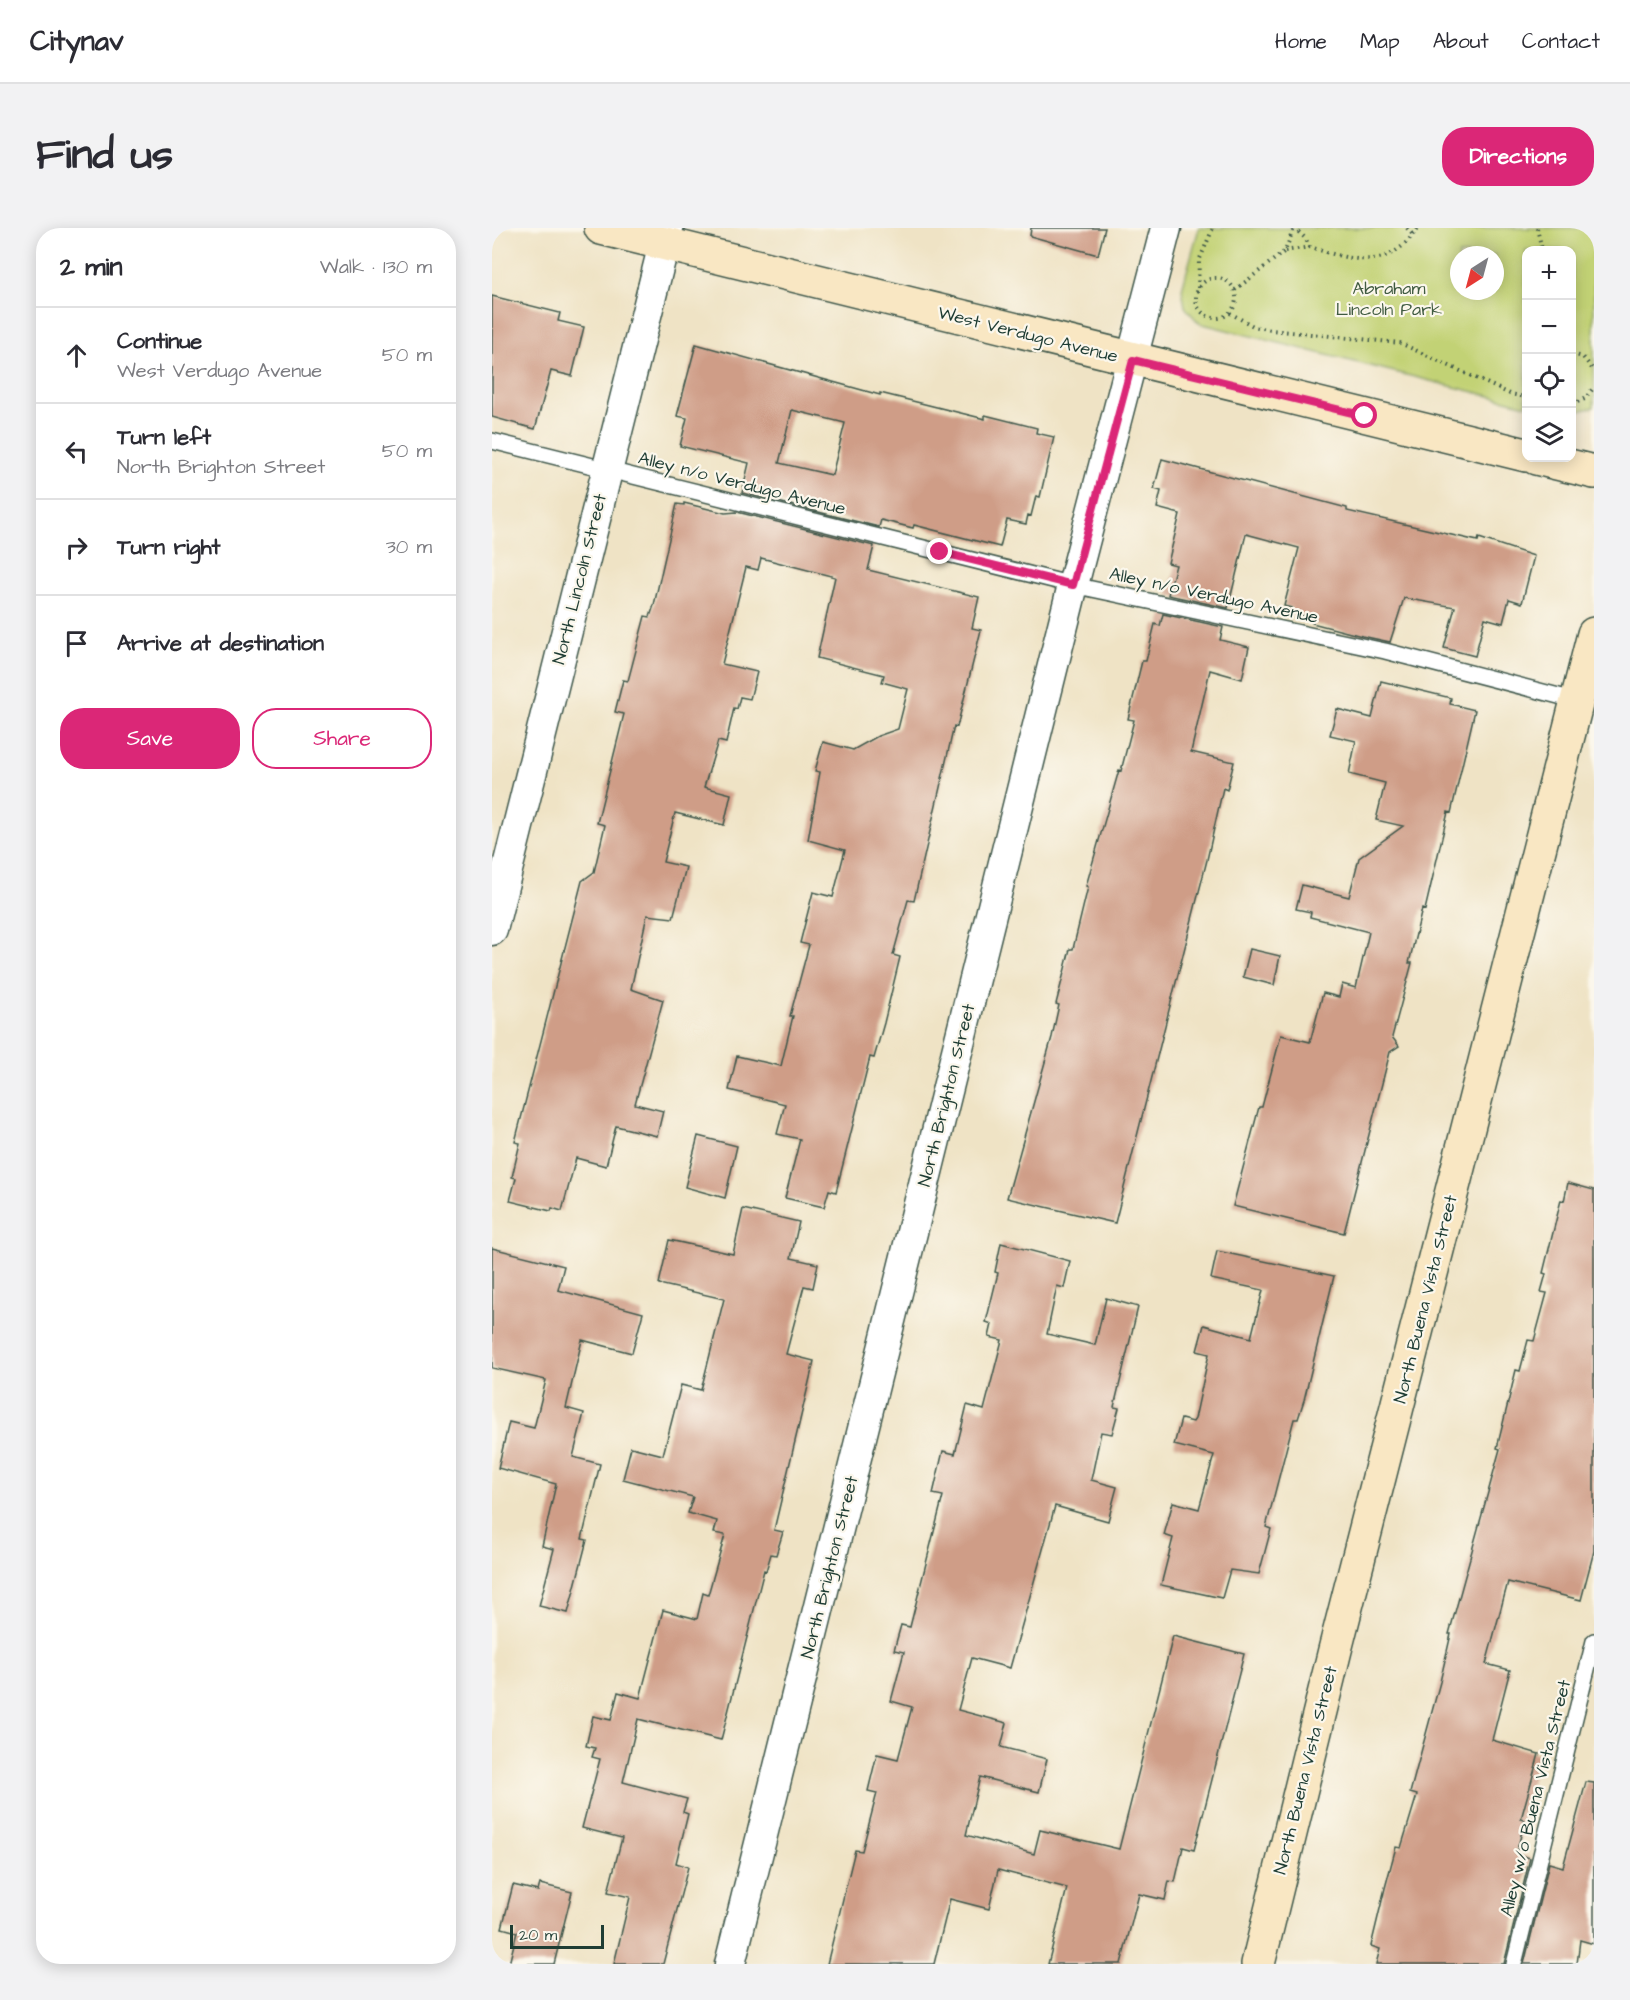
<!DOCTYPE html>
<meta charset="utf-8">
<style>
body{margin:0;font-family:"Architects Daughter",sans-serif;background:#f2f2f3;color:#2b2b33}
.controls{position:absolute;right:18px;top:18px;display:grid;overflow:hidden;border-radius:12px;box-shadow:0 3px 15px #0003}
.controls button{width:54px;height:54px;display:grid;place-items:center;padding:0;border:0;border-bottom:2px solid #e1e1e2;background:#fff;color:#2b2b33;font:30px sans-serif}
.compass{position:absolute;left:958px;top:18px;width:54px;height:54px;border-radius:50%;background:#fff;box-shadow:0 3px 15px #0003;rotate:216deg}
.scale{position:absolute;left:18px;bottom:15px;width:94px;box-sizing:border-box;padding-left:6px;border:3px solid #1f3d34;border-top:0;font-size:16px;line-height:21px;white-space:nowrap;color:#1f3d34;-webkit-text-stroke:4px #fbf7ec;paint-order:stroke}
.stop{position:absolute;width:18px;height:18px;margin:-14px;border:4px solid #db2777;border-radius:50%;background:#fff}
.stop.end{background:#db2777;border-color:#fff;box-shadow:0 2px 6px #0008}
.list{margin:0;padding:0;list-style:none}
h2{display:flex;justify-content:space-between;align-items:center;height:78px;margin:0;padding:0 24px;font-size:26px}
h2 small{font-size:20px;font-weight:400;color:#7c7c81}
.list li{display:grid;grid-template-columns:39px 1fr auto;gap:18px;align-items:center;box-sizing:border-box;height:96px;padding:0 24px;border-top:2px solid #e1e1e2}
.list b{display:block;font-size:22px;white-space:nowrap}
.list p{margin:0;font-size:20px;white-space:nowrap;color:#7c7c81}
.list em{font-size:20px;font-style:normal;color:#7c7c81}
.actions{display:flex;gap:12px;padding:18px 24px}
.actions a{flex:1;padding:14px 0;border:2px solid #db2777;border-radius:24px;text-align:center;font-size:21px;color:#db2777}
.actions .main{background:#db2777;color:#fff}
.icon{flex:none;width:33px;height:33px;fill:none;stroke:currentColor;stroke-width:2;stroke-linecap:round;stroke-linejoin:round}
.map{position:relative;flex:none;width:1102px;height:1736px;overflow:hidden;border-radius:24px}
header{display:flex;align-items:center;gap:36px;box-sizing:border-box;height:84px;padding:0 30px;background:#fff;border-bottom:2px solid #e1e1e2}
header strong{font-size:28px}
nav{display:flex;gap:33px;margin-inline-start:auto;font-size:21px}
.intro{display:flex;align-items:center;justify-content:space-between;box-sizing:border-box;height:144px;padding:0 36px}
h1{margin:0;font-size:42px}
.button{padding:15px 27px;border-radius:24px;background:#db2777;color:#fff;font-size:21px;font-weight:700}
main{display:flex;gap:36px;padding:0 36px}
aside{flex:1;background:#fff;border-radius:24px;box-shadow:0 3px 15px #0003}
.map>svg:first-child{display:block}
</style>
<header>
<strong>Citynav</strong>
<nav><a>Home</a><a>Map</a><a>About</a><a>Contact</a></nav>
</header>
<div class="intro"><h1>Find us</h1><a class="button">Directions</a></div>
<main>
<aside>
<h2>2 min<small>Walk · 130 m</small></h2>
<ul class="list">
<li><svg class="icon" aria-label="ahead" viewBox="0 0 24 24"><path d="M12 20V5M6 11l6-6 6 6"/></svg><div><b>Continue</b><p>West Verdugo Avenue</p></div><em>50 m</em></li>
<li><svg class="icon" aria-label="left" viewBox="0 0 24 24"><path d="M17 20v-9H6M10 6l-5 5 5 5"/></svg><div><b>Turn left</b><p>North Brighton Street</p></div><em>50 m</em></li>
<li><svg class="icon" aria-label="right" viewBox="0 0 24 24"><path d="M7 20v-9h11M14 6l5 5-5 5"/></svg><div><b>Turn right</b></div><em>30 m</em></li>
<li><svg class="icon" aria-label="arrive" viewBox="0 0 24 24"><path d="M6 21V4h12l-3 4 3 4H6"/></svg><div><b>Arrive at destination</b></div></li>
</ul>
<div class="actions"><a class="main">Save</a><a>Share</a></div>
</aside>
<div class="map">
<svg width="1102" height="1736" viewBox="0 0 1102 1736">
<rect width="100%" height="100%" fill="#fbf7ec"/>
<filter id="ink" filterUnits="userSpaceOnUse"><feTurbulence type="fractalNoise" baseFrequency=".0167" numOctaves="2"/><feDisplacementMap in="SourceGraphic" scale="12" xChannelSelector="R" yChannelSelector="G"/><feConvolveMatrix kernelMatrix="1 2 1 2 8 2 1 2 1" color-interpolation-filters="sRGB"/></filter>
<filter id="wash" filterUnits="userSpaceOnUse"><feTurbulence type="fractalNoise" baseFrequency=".008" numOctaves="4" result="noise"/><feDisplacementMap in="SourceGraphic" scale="24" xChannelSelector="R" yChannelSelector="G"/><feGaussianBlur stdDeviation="1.35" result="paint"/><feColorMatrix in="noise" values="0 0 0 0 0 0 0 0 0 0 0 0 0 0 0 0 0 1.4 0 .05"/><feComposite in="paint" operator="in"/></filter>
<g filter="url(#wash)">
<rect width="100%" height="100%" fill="#efe3c5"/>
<path fill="#c2d275" stroke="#708854" stroke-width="1.5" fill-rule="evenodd" d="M707,0H1102V179L1080,185V22H1034V177L707,95L693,79L690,61ZM967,27H1003V63H967Z"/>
<g id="blocks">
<path fill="#cf9d87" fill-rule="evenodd" d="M539,0H613L606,27L538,8Z
M0,68L68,85L66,93L92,99L80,148L59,143L43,201L0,189Z
M204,116L388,167V165L493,191V187L545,200L544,205L562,209L548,269L544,268L539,288L536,287L534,296L515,292L508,319L422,297L421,300L389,292L387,299L250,265L257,235L188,218L195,190L185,188ZM300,182L353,195L340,247L287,235Z
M670,231L855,280V283L986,313L987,310L1042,328L1030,375L1017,371L1011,395L993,390L983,428L952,420L963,379L912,370L898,414L870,408L820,395L821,390L799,384L800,380L792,378L807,320L754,306L736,380L676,367L684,337L676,335L688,286L665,280L669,263L662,261Z
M192,275L233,285L245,284L382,318L376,342L487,369L480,400L489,402L465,499L462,498L422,673L416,672L401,727L408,729L392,795L382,830L378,829L344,964L337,962L332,979L293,970L308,911L285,906L293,876L237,862L245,828L289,838L301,788H298L317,717L308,715L321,664L341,669L353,622L316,612L328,544L323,543L331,514L361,522L386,508L406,501L416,461L390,454L392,447L325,430L343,349L269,330L266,342L254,339L230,436L265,444L258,471L248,469L245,481L242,480L234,515L226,513L212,559L239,566L232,597L183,585L171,634L194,639L181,690L155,687L139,761L171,772L143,876L171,883L165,908L124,898L114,938L84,930L70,983L60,980L59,983L18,973L24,950L20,949L28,915L23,914L90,653L102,644L113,597L105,595L132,486L123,484L131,452L136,453L153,388L158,389L162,377L185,276L192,277Z
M671,386L731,399L728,412L757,419L750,451L718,442L699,524L742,534L735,562L731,560L715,632L623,995L515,970L560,809L567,777L564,776L578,721H581L596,659L594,658L627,542L629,543L642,492L636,491L650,433H654L663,396L668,398Z
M889,453L959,470L958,476L983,482L959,585L956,584L933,682L930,681L917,735H920L900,809L907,818L898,824L852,1005L741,978L767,879H770L789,807L818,814L831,765L847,769L850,756L864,760L877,704L818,689L819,684L804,681L810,657L857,669L867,630L911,598L884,592L893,555L857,546L864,513L838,507L845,481L880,490Z
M758,721L788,728L782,757L751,749Z
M206,908L245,918L233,970L193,959Z
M1076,955L1102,962V1323L1089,1372L1016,1354L994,1436L1018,1442L1000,1512L1047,1526L1029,1591L1033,1592L1024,1626L1038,1630L1012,1736H884L888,1721L879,1718L893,1660L904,1619L909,1620L925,1567L918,1565L948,1454L959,1406H957L1008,1221L1005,1220L1024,1142L1028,1143L1036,1112L1042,1113L1055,1065L1049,1064L1054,1046L1051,1045L1069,972L1072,973Z
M251,981L307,994L299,1030L326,1036L321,1060L312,1058L294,1126L322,1133L282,1302L291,1304L284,1327L279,1326L274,1343L272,1342L229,1512L146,1491L131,1554L195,1571L191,1584L196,1586L184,1635L196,1639L171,1736H122L138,1669L116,1664L130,1610L90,1600L108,1531L100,1529L103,1520L94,1518L101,1488L119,1492L126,1464L148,1470L171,1382L205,1391L211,1365L216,1367L233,1307L222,1305L225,1293L196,1285L201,1269L131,1251L139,1219L171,1227L189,1157L209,1162L232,1071L167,1056L177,1012L241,1026Z
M509,1015L578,1033L572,1060L565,1058L555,1106L603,1117L614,1070L646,1079L622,1179L627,1180L620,1206L609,1204L599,1252L625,1259L616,1293L563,1278L518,1440L480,1430L466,1482L515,1495L509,1519L555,1531L547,1564L488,1549L474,1607L542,1626L548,1602L627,1621L681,1408L752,1426L702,1622L691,1619L683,1654L677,1653L673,1672L647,1666L629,1736H556L575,1660L506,1642L497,1681L458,1671L442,1736H335L363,1622L370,1623L385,1565L376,1563L385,1526L406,1531L420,1479L399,1473L412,1424L402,1422L409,1397L418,1399L451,1268L441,1266L451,1223L463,1226L475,1177L492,1182L510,1112L497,1109L500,1096L494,1094L506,1045L503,1044Z
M0,1020L72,1038L66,1062L151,1085L140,1125L90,1112L74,1180L92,1185L81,1229L108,1236L90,1311L95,1312L76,1385L47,1378L62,1321L50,1318L64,1256L6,1240L17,1194L42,1200L54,1152L0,1140Z
M725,1023L842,1048L812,1172L806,1191H802L774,1299L779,1301L767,1346L738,1342L730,1370L669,1357L681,1310L672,1307L681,1274L707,1281L722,1227L682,1217L689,1191L701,1194L703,1191L717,1126L705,1123L712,1097L759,1110L771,1062L719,1051Z
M1094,1554L1102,1555V1716L1088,1712L1085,1736H1032L1057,1635L1071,1639Z
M48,1656L80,1664L62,1736H17L25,1704L10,1700L21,1657L46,1663Z"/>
</g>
</g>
<g filter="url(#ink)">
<use href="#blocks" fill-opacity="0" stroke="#3e564a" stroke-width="1.5"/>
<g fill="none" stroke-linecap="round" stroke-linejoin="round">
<defs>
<path id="lane" d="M0,213L581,357L893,423L1086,473
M1022,1736L1102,1413"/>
<path id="street" d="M0,702L176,0
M238,1736L581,357L674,0"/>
<path id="secondary" d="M109,0L1034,227
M1044,230L1102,244
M766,1736L843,1422L1102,406"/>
</defs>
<use href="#lane" stroke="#3e564a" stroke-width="18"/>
<use href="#street" stroke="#3e564a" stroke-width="33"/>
<use href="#secondary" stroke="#3e564a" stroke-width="36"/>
<path stroke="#3e564a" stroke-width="4" stroke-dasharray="1.5 4.5" stroke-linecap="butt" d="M802,0L813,10L818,19C862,33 896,44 926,0
M915,0L921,7
M1045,0L1050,22
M793,23L818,19
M704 70a20 20 0 1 1 40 0a20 20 0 1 1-40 0Z
M706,60L707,33L721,0
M743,62L793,23L802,0
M738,85L761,98L779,102L908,115L1018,166L1034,169
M1080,126L1091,129L1102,143
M1080,176L1093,171L1102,159"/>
<use href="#lane" stroke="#fff" stroke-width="15"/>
<use href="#street" stroke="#fff" stroke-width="30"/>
<use href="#secondary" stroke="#f9e7c3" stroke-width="33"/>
</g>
</g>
<g fill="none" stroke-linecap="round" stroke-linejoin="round" filter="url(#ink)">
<path stroke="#db2777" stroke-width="8" d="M448,324L581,357L641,132L873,188"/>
</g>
<g text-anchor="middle" stroke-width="4.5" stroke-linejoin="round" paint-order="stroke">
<g font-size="18" fill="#405b41" stroke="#fbf7ec">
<text x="897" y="66">Abraham<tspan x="897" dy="21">Lincoln Park</tspan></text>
</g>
<g font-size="18" fill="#1f3d34" stroke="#fbf7ec">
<text transform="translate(536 106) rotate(14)" y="6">West Verdugo Avenue</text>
<text transform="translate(250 255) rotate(14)" y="6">Alley n/o Verdugo Avenue</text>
<text transform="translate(87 351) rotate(-76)" y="6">North Lincoln Street</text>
<text transform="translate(722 367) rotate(12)" y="6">Alley n/o Verdugo Avenue</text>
<text transform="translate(454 867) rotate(-76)" y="6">North Brighton Street</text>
<text transform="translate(933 1071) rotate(-76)" y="6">North Buena Vista Street</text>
<text transform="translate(337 1339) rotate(-76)" y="6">North Brighton Street</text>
<text transform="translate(813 1542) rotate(-76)" y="6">North Buena Vista Street</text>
<text transform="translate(1043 1570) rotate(-76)" y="6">Alley w/o Buena Vista Street</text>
</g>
</g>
</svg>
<div class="controls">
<button>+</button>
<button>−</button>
<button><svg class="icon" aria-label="locate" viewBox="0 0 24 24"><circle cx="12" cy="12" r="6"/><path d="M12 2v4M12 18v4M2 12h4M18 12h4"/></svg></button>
<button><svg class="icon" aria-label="layers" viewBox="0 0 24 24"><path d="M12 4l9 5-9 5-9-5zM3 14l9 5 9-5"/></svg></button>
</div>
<svg class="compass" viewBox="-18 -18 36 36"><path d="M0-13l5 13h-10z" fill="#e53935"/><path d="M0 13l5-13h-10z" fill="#7c7c81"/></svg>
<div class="scale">20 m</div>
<div class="stop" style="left:873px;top:188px"></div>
<div class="stop end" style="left:448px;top:324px"></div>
</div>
</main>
